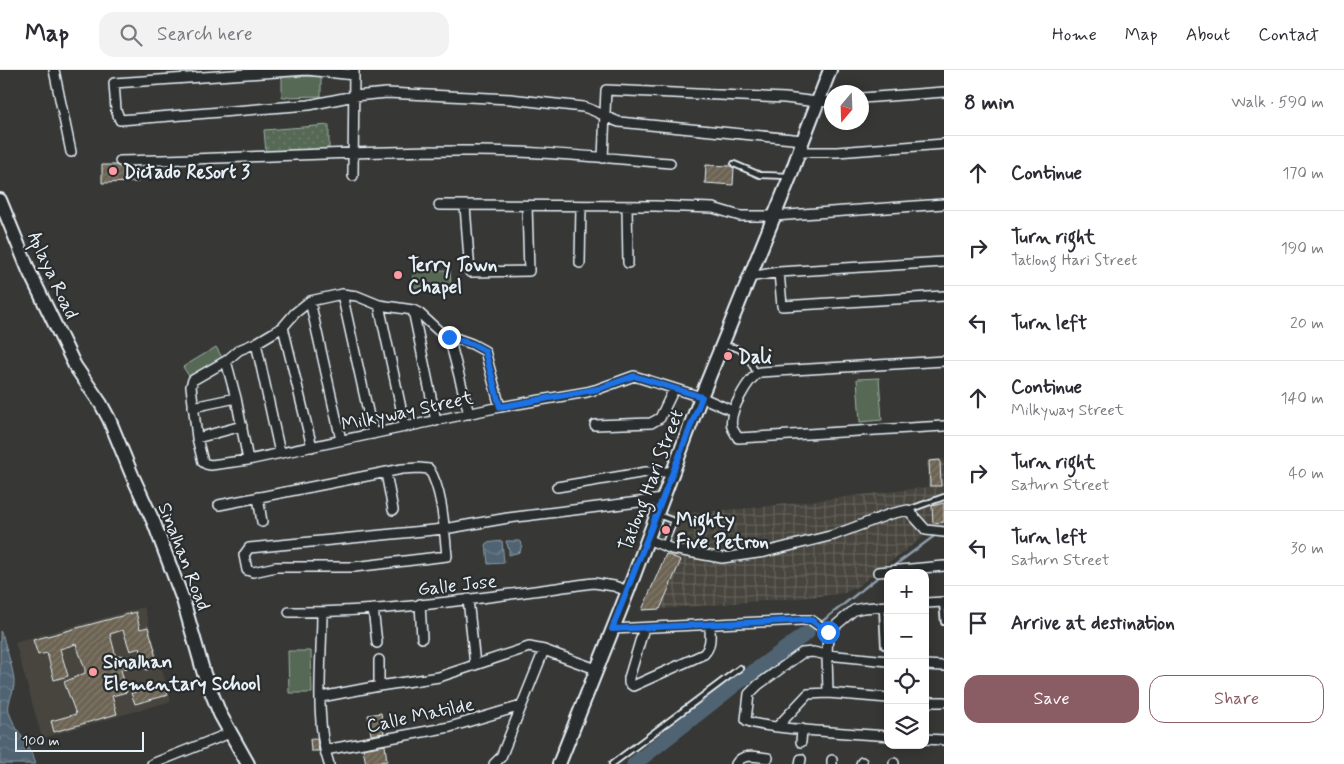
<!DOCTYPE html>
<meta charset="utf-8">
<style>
body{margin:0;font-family:Mynerve,sans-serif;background:#f2f2f3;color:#2b2b33}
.controls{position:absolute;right:15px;bottom:15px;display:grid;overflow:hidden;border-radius:10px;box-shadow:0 2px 12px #0003}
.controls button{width:45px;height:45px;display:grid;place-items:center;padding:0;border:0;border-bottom:1px solid #e1e1e2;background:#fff;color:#2b2b33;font:25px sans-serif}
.compass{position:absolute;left:824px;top:15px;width:45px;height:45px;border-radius:50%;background:#fff;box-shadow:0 2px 12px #0003;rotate:199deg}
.scale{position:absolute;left:15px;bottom:12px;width:129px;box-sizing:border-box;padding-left:5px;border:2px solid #e8f1f8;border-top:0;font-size:14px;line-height:18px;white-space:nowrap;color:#e8f1f8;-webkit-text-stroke:4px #2a2d2e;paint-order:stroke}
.stop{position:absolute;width:15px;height:15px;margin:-11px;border:4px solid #1a73e8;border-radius:50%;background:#fff}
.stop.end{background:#1a73e8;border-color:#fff;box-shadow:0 1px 5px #0008}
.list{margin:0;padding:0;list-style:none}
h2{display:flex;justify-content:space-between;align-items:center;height:65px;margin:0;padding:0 20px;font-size:21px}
h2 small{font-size:16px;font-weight:400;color:#7c7c81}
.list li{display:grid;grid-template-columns:32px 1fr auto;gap:15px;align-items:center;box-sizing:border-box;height:75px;padding:0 20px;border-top:1px solid #e1e1e2}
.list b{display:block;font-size:19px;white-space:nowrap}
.list p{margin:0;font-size:16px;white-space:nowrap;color:#7c7c81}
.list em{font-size:16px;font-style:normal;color:#7c7c81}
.actions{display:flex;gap:10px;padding:15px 20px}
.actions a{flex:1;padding:11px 0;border:1px solid #8a5d65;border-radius:15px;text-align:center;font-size:18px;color:#8a5d65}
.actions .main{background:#8a5d65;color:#fff}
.icon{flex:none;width:28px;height:28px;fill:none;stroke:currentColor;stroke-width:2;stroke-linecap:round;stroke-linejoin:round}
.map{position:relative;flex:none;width:944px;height:694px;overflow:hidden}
header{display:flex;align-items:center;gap:30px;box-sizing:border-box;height:70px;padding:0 25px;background:#fff;border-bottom:1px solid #e1e1e2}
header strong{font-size:24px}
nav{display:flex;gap:28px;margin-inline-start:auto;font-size:18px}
.search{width:350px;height:45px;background:#f2f2f3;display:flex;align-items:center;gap:12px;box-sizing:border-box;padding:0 18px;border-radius:15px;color:#7c7c81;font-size:19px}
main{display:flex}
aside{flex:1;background:#fff}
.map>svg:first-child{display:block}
</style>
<header>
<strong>Map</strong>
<div class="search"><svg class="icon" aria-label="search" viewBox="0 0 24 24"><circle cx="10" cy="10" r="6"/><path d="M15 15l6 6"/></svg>Search here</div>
<nav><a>Home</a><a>Map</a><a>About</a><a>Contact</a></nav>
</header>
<main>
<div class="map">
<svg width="944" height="694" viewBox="0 0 944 694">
<defs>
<pattern id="industrial-grid" width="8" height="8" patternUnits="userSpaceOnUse" patternTransform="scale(1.25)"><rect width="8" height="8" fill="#47453e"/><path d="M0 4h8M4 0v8" fill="none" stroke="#62605b"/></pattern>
<pattern id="grass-dots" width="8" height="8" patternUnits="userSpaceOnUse" patternTransform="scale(1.25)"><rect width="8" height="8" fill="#566954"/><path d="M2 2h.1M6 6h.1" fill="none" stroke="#6e7f6d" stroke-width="1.8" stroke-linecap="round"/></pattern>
<pattern id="water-waves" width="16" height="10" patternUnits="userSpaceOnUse" patternTransform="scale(1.25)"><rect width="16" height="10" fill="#4f6372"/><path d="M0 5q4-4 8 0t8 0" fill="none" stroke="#687a87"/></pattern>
<pattern id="building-hatch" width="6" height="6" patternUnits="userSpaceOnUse" patternTransform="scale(1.25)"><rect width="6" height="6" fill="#6c6353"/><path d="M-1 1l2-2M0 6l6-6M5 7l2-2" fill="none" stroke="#817a6c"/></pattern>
</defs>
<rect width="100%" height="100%" fill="#373835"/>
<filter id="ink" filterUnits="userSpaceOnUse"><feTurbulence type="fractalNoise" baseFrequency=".02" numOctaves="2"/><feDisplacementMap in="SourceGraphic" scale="10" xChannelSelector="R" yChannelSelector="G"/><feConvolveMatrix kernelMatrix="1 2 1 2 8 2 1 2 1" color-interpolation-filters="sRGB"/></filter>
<g filter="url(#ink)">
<path fill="#47453e" d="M684,440V444L690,443L691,454L685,471L679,474L653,464L662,441Z
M144,537L171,631L42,668L15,572Z"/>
<path fill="url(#industrial-grid)" d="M944,389V461H931L858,516L845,523L811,527L660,539L681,491L666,484L671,471L679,474L685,471L691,454L690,443L761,437L928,417L927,390Z"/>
<path fill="url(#grass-dots)" stroke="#9fada6" d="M329,55V81L266,83L264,60Z"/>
<path fill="#566954" stroke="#9fada6" d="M321,6V26L282,27V7Z
M450,200L451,217H414L413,201Z
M216,277L223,289L191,309L183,297Z
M879,308L882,350L860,352L857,309Z
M288,581H311L312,623H289Z"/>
<path fill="url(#water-waves)" stroke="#8c9ca8" d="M502,471L504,493L488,494L486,473Z
M506,471H519L522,474L520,482L509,485V480Z
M0,561L3,566C6,580 15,602 14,615C13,625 7,632 9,642C15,661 30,675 36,694H0Z"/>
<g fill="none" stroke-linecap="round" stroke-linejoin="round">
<path stroke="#8c9ca8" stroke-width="2.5" d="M891,498L937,464
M820,553L882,504
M807,563L816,556"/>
<path stroke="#4f6372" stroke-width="15" d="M634,694L732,617L807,563"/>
</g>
<path fill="url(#building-hatch)" stroke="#e8f1f8" d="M102,95H115L120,97H138V112L102,113Z
M706,95L731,96L734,98L733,115L705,113Z
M940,390L941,416H930L929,391Z
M944,433V452L933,453L932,436Z
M666,484L681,490L660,539L642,540Z
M136,542L140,559L148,557L155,580H154L158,597L146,600L140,578L130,581L123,560L110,564L116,587L123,585L127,598L121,600L127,622L112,626L117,644L54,662L51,651L76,644L64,612L85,603V599L76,574L60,579L68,606L54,610L47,583L38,585L33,570Z
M165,614L168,625L135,634L131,623Z
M381,643L384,663L371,665L368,645Z
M310,669H317L319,681H311Z
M385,675L387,691L366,694L363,679Z"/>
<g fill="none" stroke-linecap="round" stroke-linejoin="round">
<defs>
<path id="lane" d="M734,94L760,105L789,106
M723,276C745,276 747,287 757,304
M908,440L944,427
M658,445L674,451L664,476
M942,532L944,552
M882,536L884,576
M612,694L740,598"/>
<path id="street" d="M54,0L71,82
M354,5L307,0L114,13L116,40L120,50L309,35L354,26L387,23L510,29L583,37C596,40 606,48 619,52L803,70
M862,28L944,22
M799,82H837L944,74
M603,88L606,20L785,28L817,32L832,31
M120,91C238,89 355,80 473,81C539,81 604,88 670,93
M353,106L354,0
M439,135L655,136L713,138L740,146H774L944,134
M465,136L470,202L529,201L527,136
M627,136L628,193
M580,193L581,136
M779,202L782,236L944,226
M749,207L779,202L944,192
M342,224L373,364
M310,231L341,370
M379,235L405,357
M413,240L436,351
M283,257L312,377
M449,267L469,344
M256,273L280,383
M226,291L236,328L248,390
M944,291L760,302C748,308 728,343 732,357C733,361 736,364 738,368L944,356
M193,337L236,328
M500,337L485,281L472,274L441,263L419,243L413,240L379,235L357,226L342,224L310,231L295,243L283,257L256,273L239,280L226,291L193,310L191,316L197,368L203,392L206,394L211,395L248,390L500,337L587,322L598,319L634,306L701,327L733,341
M595,355L651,353L660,348L674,319
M197,368L242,356
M386,403L393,440
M557,417L646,402H673
M258,427L262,452
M219,435L402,399L419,398L429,399C443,421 444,459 447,486L354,497H276L253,502L247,500L244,485L249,478L444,459L508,448L663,429
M647,469L672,479L722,488L765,482L834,465L890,444L908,440L926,460L944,462
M878,502L944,496
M468,529L475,595
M925,533L944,532
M420,534L422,568
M373,539L377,573
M289,542C391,543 493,526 594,513L614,516L628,521
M322,542C322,589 314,651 329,694
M644,558L629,608V613L633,616L704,584C712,576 710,564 710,554
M612,559L801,550H811L828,562
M379,590V616
M888,591L827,585L813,582L802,583L758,615L749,624L746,650C756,659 866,664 888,666
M925,595L944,596
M828,623L827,585L828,562L854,540L863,538L888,536
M321,627L379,616L439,607L529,577L544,580L596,599
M925,632H944
M777,657L808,624L828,623L888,628
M925,669L944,670
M801,672L802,659
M325,680L450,657L521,636
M152,694L230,663
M494,694L501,687L544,580
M736,694C743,682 757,687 768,688
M800,694L801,689
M832,694V690
M861,694L862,692
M894,694V693"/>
<path id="secondary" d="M0,130L29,201L75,296L101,334L109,349L132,405L154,453L183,530L204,604L220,644L248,694
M559,694L628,521L701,327L790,107L803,70L830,0"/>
</defs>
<use href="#lane" stroke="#e8f1f8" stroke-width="8"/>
<use href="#street" stroke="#e8f1f8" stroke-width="12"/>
<use href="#secondary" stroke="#e8f1f8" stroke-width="16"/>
<use href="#lane" stroke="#2a2d2e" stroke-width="4.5"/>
<use href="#street" stroke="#2a2d2e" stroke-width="9"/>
<use href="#secondary" stroke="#2a2d2e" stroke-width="12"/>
</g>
</g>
<g fill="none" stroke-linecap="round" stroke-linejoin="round" filter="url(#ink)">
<path stroke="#1a73e8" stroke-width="6" d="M449,267L472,274L485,281L500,337L598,319L634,306L702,327L612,559L801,550H811L828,562"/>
</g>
<g fill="#ff9aa2" stroke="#2a2d2e" stroke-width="2">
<circle cx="113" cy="101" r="5"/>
<circle cx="398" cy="205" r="5"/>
<circle cx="728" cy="286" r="5"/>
<circle cx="666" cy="460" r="5"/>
<circle cx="93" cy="602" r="5"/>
</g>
<g text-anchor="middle" stroke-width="4.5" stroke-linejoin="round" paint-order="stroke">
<g font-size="19" font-weight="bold" fill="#e8f1f8" stroke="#2a2d2e" text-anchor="start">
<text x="123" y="108">Dictado Resort 3</text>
<text x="408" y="201">Terry Town<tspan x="408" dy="22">Chapel</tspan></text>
<text x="738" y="293">Dali</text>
<text x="676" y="456">Mighty<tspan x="676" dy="22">Five Petron</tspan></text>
<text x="103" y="598">Sinalhan<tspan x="103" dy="22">Elementary School</tspan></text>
</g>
<g font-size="19" fill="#e8f1f8" stroke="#2a2d2e">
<text transform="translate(54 205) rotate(65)" y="7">Aplaya Road</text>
<text transform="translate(407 340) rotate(-12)" y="7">Milkyway Street</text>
<text transform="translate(650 410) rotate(-69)" y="7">Tatlong Hari Street</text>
<text transform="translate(185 486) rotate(69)" y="7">Sinalhan Road</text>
<text transform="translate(457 514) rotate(-6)" y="7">Galle Jose</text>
<text transform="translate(420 644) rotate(-12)" y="7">Calle Matilde</text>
</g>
</g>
</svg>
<div class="controls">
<button>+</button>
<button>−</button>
<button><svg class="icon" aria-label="locate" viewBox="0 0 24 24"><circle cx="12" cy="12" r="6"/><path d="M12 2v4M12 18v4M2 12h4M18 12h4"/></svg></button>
<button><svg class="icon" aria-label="layers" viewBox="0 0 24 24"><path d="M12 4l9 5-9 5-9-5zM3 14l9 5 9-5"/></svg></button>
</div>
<svg class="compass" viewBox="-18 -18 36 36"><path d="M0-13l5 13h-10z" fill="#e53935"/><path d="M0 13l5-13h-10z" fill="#7c7c81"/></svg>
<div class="scale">100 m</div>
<div class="stop" style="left:828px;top:562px"></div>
<div class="stop end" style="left:449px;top:267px"></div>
</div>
<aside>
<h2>8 min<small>Walk · 590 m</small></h2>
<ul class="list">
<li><svg class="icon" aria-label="ahead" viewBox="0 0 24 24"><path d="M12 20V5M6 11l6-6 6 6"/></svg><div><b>Continue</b></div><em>170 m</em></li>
<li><svg class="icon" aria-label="right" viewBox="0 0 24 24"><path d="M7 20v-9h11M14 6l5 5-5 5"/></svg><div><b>Turn right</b><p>Tatlong Hari Street</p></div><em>190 m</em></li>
<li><svg class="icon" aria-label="left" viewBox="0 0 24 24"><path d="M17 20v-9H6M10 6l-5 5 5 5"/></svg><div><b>Turn left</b></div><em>20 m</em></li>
<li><svg class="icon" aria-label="ahead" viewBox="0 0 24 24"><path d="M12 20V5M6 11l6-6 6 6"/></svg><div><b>Continue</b><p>Milkyway Street</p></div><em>140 m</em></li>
<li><svg class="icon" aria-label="right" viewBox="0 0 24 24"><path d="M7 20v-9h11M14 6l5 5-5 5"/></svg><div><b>Turn right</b><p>Saturn Street</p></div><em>40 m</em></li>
<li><svg class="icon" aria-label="left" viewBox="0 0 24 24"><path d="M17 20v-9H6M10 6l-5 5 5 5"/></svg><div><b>Turn left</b><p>Saturn Street</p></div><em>30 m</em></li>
<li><svg class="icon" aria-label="arrive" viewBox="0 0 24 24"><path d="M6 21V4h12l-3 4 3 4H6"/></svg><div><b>Arrive at destination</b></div></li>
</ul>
<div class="actions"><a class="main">Save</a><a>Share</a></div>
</aside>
</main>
